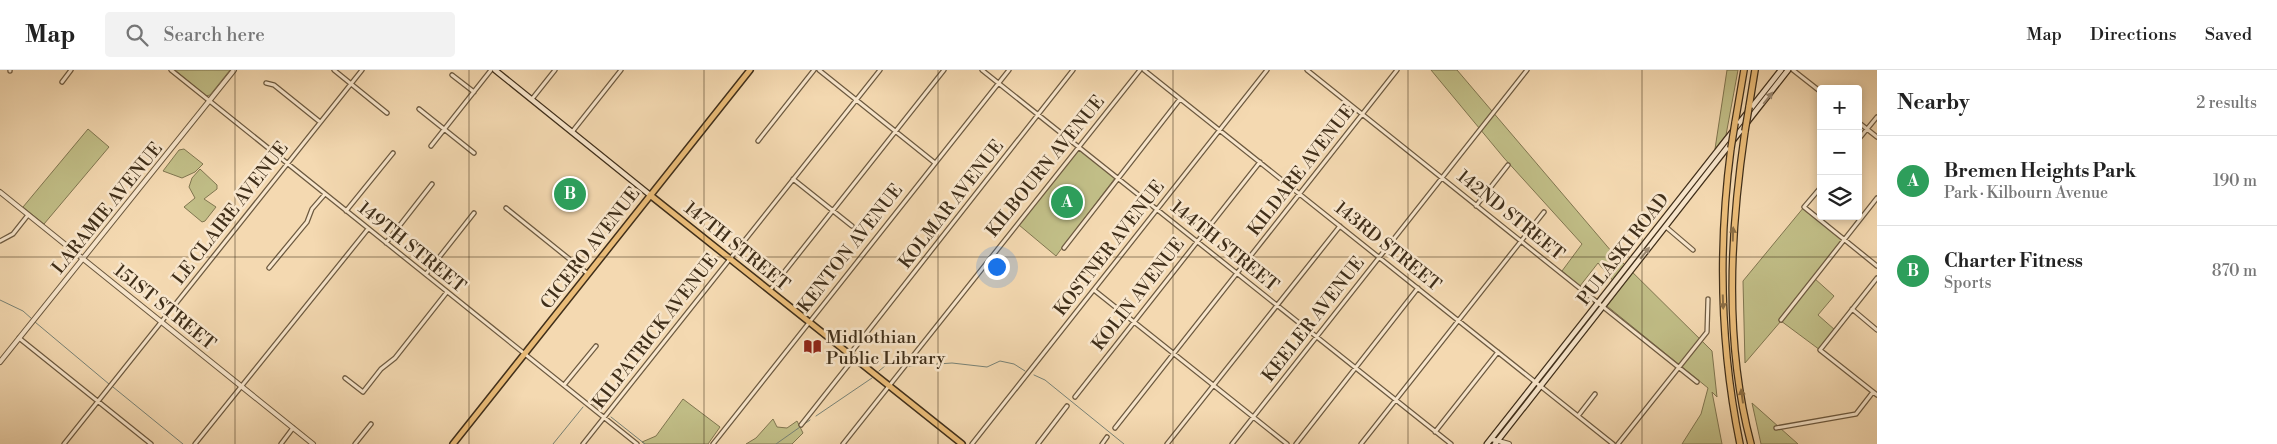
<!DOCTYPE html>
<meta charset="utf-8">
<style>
body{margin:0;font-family:"Libre Bodoni",serif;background:#f2f2f2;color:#222}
.controls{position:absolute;right:15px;top:15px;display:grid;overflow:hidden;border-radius:5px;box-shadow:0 2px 8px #0003}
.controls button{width:45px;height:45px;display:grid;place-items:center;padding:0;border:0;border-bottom:1px solid #e0e0e0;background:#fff;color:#222;font:25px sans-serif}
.you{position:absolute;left:996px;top:196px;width:18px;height:18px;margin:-12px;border:4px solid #fff;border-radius:50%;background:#1a73e8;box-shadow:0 0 0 8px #1a73e833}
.badge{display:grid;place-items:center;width:32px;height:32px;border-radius:50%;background:#2563eb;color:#fff;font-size:16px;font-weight:700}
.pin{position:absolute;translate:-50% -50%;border:2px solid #fff;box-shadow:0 1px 5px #0006}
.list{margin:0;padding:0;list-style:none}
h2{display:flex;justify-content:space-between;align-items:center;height:65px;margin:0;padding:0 20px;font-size:21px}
h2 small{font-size:16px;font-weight:400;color:#767676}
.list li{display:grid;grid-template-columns:32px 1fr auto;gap:15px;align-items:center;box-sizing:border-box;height:90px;padding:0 20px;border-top:1px solid #e0e0e0}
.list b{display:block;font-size:19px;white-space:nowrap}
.list p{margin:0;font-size:16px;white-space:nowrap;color:#767676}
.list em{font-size:16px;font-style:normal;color:#767676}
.icon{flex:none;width:28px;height:28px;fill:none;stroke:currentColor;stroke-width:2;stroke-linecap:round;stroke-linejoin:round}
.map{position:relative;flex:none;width:1877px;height:374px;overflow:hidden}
header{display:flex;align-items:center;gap:30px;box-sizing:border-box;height:70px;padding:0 25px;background:#fff;border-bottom:1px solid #e0e0e0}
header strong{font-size:24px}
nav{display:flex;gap:28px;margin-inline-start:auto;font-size:18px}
.search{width:350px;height:45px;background:#f2f2f2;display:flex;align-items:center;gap:12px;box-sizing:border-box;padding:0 18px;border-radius:5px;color:#767676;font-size:19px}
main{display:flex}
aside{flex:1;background:#fff}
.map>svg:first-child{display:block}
</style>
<header>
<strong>Map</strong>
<div class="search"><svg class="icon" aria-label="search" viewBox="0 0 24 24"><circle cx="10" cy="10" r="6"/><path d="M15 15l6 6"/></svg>Search here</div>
<nav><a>Map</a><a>Directions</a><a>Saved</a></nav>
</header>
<main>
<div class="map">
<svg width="1877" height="374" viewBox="0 0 1877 374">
<rect width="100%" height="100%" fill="#f4d9b1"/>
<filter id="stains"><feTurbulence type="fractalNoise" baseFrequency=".004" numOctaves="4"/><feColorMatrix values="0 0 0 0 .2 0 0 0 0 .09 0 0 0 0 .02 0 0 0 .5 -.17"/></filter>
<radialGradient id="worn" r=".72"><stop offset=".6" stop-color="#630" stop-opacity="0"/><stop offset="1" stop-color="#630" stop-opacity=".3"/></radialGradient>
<path fill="#c1be87" stroke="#807650" d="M175,0H230L210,25L206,26Z
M1431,0H1457L1612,182L1712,281L1717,327L1712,322L1722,374H1682L1701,344L1708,318L1607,236L1620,219L1598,193L1580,216L1562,201L1582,174L1504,88Z
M1727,0H1738L1726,65L1715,79Z
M88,59L109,77L44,154L23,137Z
M184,79L203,94L195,102L182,108L163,101L179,80Z
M1079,79L1115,108L1056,186L1019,155Z
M200,99L217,115V119L204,129L216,137L205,151L202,152L184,137L195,128L189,117L192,108Z
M1804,137L1845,170L1814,208L1834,226L1818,245L1835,260L1820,280L1781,251L1745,293L1743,211Z
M683,329L720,357L708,374H645L642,372L656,366Z
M1752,333L1798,374H1761Z
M773,349L777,357L787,358L797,351L803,363L792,374H746L756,368Z"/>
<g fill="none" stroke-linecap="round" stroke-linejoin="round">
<path stroke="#788276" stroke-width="1" d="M0,230L23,241L32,249
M35,252L109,314
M909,296L952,293L987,297L1000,291L1014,294L1025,301
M879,301L886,295L900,294
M1034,305L1045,310L1124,374
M113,317L183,374
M593,334L602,340
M816,346L872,308
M611,347L645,374
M553,374L583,337
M776,374L810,350"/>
<defs>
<path id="minor" d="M10,0V1
M171,0L637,374
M334,0L387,43
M819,0L935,93
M982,0L1451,374
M1144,0L1613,374
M1307,0L1697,312
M1793,0L1821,22
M452,5L474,22
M62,12L71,0
M266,13L274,15L320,52
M532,29L555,0
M419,39L474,83
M1858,52L1877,67
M572,62L621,0
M1858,70L1877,47
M758,71L814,0
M431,76L491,0
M793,109L852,156
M1821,117L1804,137L1877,196
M1476,136L1508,95
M506,138L588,204
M346,141L393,83
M1666,157L1693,180
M0,171L13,164L28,145
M386,173L432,114
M1064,178L1180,29
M269,198L307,152L312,139L325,124
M426,204L474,143
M1877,208L1820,280L1877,325
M770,220L944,0
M1094,220L1287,374
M1852,239L1877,260
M1781,250L1877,128
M19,268L151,374
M850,284L1073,0
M345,308L363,322L381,299L395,288L447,222
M564,315L596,276
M1075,327L1260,92
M1578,346L1595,324
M801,355L854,288
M1115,358L1397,0
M1776,358L1856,344L1873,322
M1435,362L1498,282
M64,374L362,0
M195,374L368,159
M281,374L293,358
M355,374L371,354
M583,374L880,0
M713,374L1009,0
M843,374L1140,0
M972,374L1267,0
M1038,374L1067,336
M1102,374L1107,367
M1167,374L1340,156
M1232,374L1527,0
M1296,374L1418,218
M1361,374L1544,142
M1618,374L1707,262L1708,229"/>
<path id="tertiary" d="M0,122L313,374
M0,292L234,0
M1491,369L1509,374"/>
<path id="secondary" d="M495,0L650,125
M1487,374L1781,0
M1495,374L1788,0"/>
<path id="primary" d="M650,125L962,374
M453,374L750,0"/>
<path id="motorway" d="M1749,37L1755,0
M1735,53L1744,0
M1745,61C1730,164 1724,272 1751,374
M1731,78C1718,177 1720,276 1740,374"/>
</defs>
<use href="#minor" stroke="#6d5a40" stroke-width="5.5"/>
<use href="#tertiary" stroke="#6d5a40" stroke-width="6"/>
<use href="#secondary" stroke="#402f1a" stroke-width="7"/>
<use href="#primary" stroke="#402f1a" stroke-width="8"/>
<use href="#motorway" stroke="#402f1a" stroke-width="8"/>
<use href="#minor" stroke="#f8e6cc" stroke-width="3"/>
<use href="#tertiary" stroke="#f8e6cc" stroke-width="4"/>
<use href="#secondary" stroke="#f8e6cc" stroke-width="4.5"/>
<use href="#primary" stroke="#eabc78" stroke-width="5"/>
<use href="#motorway" stroke="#eabc78" stroke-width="5.5"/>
<defs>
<path id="motorway-bridge" d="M1745,61L1749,37
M1731,78L1735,53"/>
</defs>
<use href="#motorway-bridge" stroke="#402f1a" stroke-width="8" stroke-linecap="butt"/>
<use href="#motorway-bridge" stroke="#eabc78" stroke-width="5.5"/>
</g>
<defs><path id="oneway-solid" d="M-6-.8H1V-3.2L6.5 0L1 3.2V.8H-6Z" transform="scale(1.25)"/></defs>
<g fill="#9c8a73">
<use href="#oneway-solid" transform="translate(1768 28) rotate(-52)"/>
<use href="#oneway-solid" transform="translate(1645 183) rotate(-52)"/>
</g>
<g fill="#8c6e44">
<use href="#oneway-solid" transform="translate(1733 164) rotate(-88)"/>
<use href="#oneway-solid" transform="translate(1723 232) rotate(88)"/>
<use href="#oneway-solid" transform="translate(1742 326) rotate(-98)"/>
</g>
<path fill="none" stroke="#402f1a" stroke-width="1" stroke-opacity="0.55" d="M235,0V374M469,0V374M704,0V374M938,0V374M1173,0V374M1408,0V374M1642,0V374M0,187H1877"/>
<defs>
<symbol id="library-bare" viewBox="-9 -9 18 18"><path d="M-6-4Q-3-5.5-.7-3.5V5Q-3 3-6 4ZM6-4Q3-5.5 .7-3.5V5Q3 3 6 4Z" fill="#8f2418" stroke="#f8e6cc" stroke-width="2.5" paint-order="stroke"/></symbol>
</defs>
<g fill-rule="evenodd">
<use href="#library-bare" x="800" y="264" width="25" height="25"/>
</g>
<g text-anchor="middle" stroke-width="5" stroke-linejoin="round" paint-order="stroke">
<g font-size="18" fill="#402f1a" stroke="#f8e6cc">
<text transform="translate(1045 96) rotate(-51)" y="6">KILBOURN AVENUE</text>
<text transform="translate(1301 100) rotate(-52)" y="6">KILDARE AVENUE</text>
<text transform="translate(951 134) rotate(-52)" y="6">KOLMAR AVENUE</text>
<text transform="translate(107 138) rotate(-51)" y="6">LARAMIE AVENUE</text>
<text transform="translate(230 143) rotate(-52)" y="6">LE CLAIRE AVENUE</text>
<text transform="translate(1511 145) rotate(39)" y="6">142ND STREET</text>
<text transform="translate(737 176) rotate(39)" y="6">147TH STREET</text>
<text transform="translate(1225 176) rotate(39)" y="6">144TH STREET</text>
<text transform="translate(1388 176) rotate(39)" y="6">143RD STREET</text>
<text transform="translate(412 177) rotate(39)" y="6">149TH STREET</text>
<text transform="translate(590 178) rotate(-52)" y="6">CICERO AVENUE</text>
<text transform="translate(850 178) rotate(-52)" y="6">KENTON AVENUE</text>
<text transform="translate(1109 178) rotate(-52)" y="6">KOSTNER AVENUE</text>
<text transform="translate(1623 179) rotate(-52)" y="6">PULASKI ROAD</text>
<text transform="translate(1138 224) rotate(-52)" y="6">KOLIN AVENUE</text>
<text transform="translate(165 237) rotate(39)" y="6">151ST STREET</text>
<text transform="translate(1313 249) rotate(-52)" y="6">KEELER AVENUE</text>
<text transform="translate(655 261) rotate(-52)" y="6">KILPATRICK AVENUE</text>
</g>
<g font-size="18" fill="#402f1a" stroke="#f8e6cc" text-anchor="start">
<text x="826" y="273">Midlothian<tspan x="826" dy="21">Public Library</tspan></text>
</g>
</g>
<rect width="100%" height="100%" filter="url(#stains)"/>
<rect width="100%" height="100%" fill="url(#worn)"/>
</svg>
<div class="controls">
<button>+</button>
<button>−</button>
<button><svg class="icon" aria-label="layers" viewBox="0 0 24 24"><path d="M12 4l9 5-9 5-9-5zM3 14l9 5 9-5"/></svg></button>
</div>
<div class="you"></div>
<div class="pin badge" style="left:1067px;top:132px;background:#2e9e5b">A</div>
<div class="pin badge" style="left:570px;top:124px;background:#2e9e5b">B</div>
</div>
<aside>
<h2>Nearby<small>2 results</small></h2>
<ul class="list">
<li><span class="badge" style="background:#2e9e5b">A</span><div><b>Bremen Heights Park</b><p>Park · Kilbourn Avenue</p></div><em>190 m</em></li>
<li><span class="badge" style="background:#2e9e5b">B</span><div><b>Charter Fitness</b><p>Sports</p></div><em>870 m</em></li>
</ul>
</aside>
</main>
